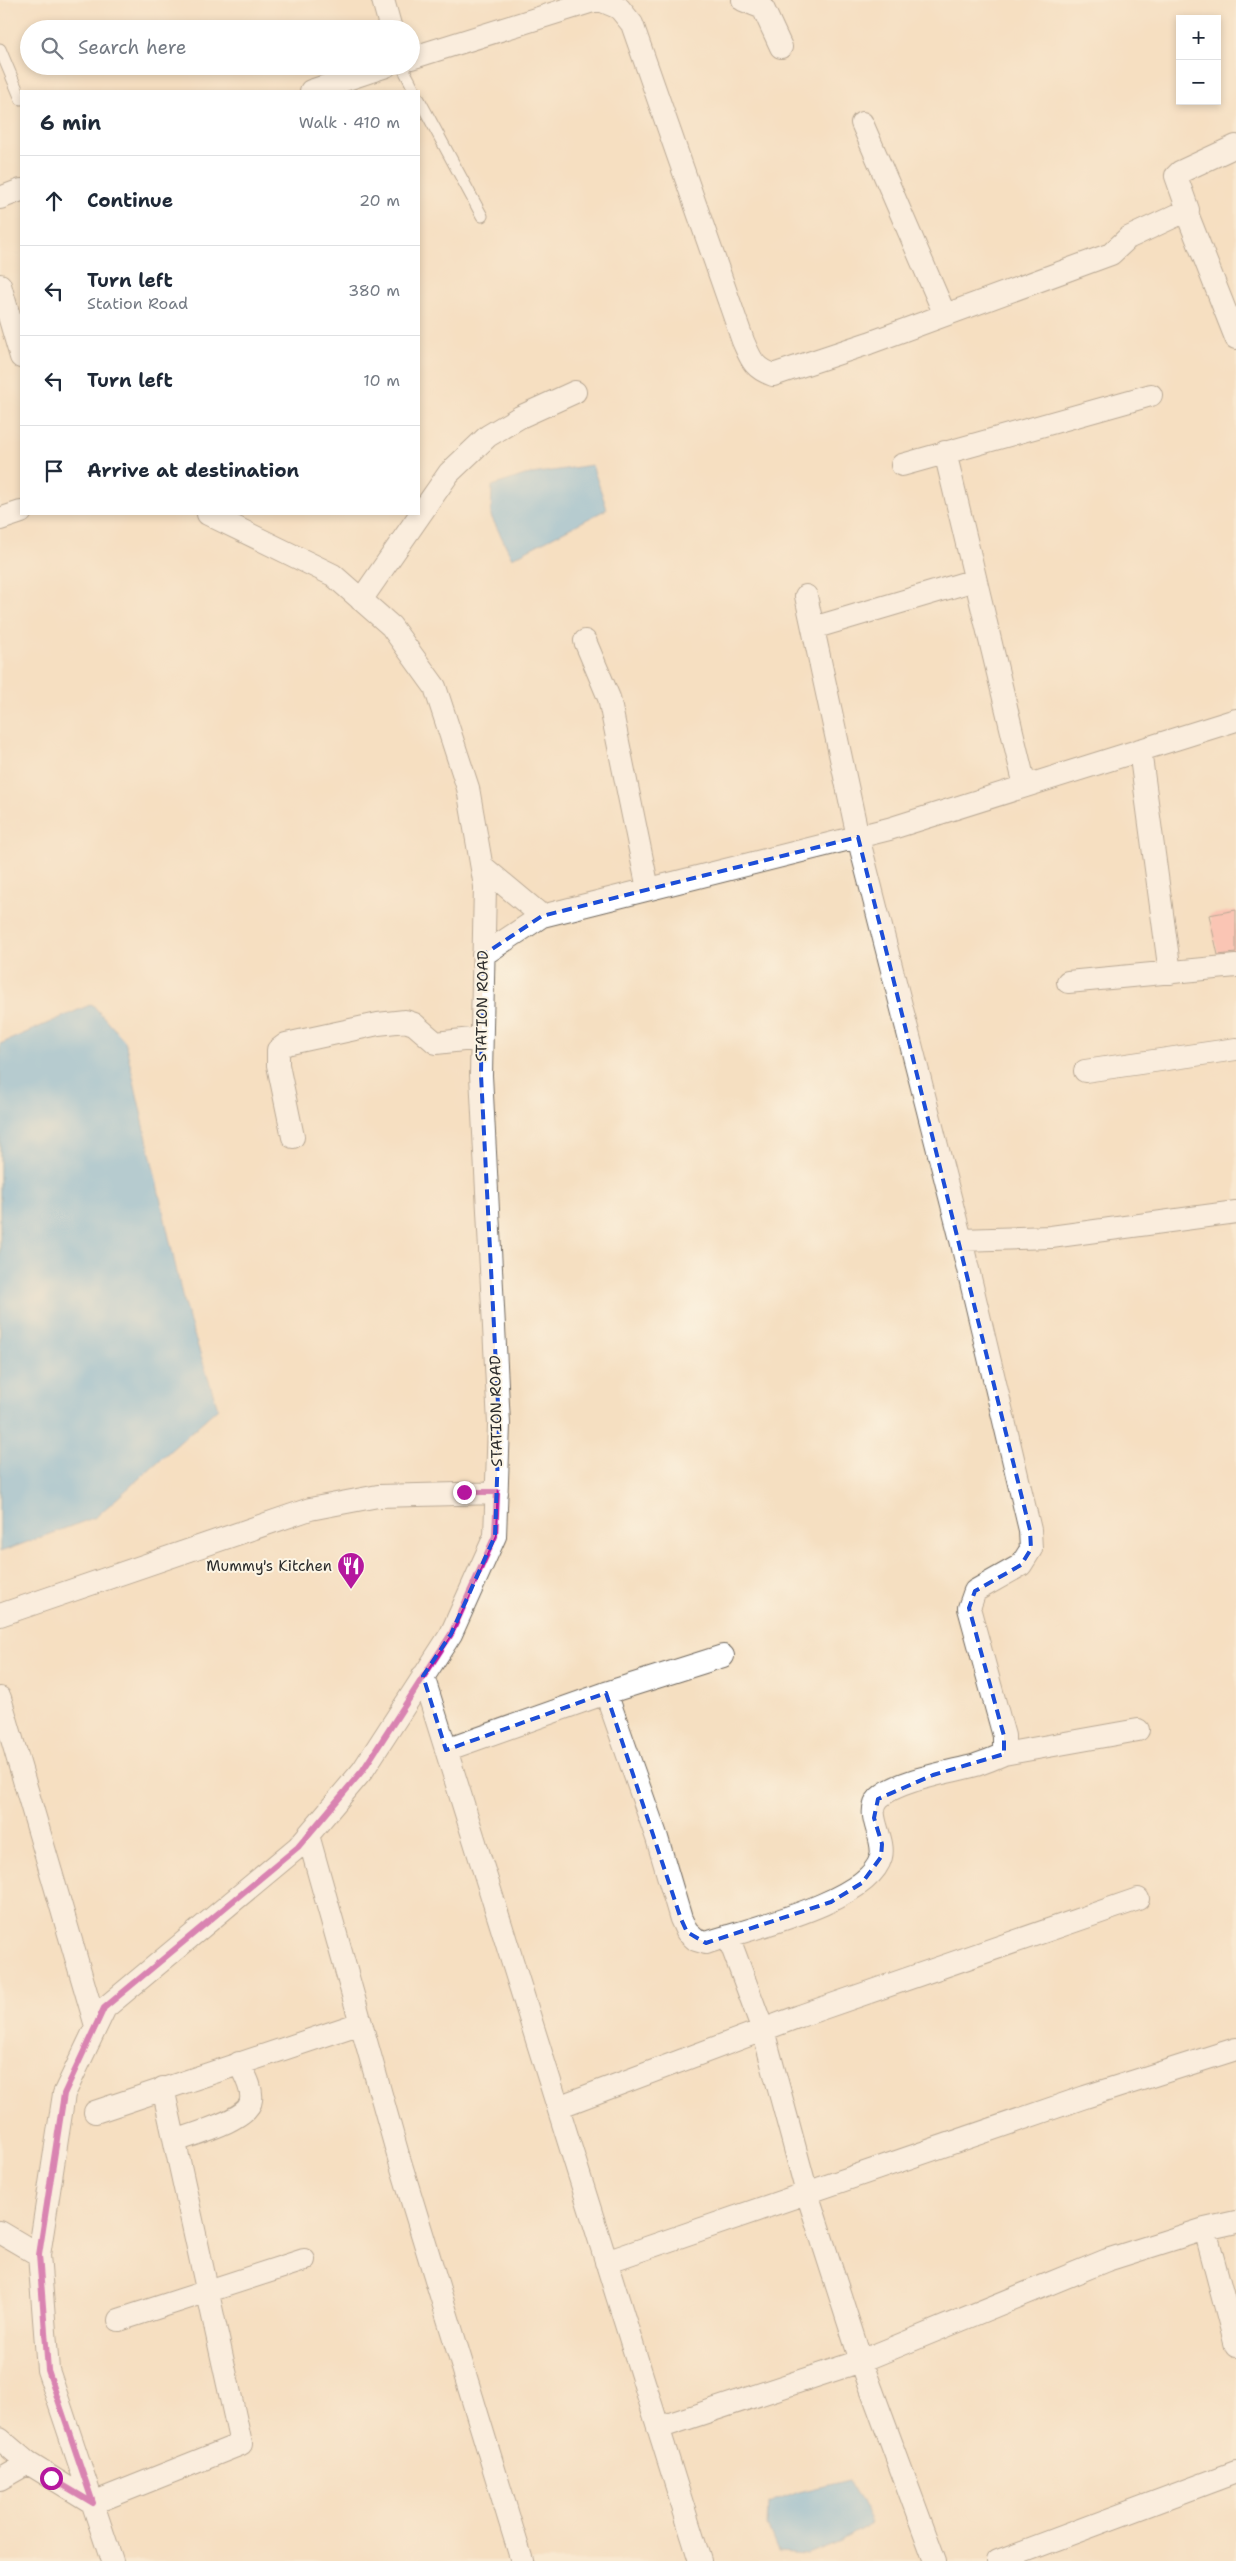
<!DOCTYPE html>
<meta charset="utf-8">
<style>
body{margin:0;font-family:"Shantell Sans",sans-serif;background:#f2f2f3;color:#1f2937}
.controls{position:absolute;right:15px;top:15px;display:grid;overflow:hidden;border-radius:0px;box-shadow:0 2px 8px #0003}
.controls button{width:45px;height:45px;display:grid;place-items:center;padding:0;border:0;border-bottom:1px solid #e0e1e3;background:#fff;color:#1f2937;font:25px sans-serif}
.stop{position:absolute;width:15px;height:15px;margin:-11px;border:4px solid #b5179e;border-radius:50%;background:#fff}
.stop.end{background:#b5179e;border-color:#fff;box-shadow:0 1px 5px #0008}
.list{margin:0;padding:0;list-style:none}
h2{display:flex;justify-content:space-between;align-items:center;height:65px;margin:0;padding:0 20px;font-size:21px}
h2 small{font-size:16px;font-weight:400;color:#747a83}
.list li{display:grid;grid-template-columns:32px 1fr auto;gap:15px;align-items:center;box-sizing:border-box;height:90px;padding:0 20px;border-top:1px solid #e0e1e3}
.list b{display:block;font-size:19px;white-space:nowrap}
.list p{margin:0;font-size:16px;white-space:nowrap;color:#747a83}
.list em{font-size:16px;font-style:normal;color:#747a83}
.icon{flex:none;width:28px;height:28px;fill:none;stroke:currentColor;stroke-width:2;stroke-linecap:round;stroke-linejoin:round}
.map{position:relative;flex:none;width:1236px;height:2561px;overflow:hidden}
.search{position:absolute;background:#fff;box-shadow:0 2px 8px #0003;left:20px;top:20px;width:400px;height:55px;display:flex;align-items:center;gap:12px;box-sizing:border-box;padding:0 18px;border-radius:28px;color:#747a83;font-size:19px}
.panel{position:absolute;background:#fff;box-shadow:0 2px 8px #0003;left:20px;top:90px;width:400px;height:425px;border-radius:0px}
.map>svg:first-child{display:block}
</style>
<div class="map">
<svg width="1236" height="2561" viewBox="0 0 1236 2561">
<rect width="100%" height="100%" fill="#fcf5e5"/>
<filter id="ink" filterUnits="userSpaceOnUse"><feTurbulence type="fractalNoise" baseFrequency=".02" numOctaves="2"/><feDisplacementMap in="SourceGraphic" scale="10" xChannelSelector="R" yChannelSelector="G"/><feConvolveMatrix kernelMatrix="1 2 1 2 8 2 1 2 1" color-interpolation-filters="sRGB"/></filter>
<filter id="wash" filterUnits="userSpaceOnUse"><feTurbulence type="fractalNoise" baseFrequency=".0096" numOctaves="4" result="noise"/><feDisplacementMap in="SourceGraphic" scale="20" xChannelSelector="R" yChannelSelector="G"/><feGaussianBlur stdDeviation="1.12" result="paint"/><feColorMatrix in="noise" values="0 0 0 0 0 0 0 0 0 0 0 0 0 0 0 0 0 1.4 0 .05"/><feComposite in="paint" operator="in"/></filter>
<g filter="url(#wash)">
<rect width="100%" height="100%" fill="#f5dfc1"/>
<path fill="#67b4e0" stroke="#497086" d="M592,465L607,509L512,558L491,516L492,486L525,475Z
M92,1004L125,1041L184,1304L218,1408L96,1517L0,1552V1044Z
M849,2480L871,2523L840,2541L807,2554L778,2552L767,2525L768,2504L799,2492Z"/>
<g id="blocks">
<path fill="#fea6a4" d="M1236,910V953L1218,955L1209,915Z"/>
</g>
</g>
<g filter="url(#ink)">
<use href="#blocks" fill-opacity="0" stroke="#726a60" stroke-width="1"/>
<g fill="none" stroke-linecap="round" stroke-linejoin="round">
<defs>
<path id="service" d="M0,49L21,99
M402,66L415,91
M419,99L482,216"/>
<path id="minor" d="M383,0L391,29
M600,0L619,8L632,24L743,341C751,359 753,368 773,375L869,343L1111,254L1128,238L1188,210L1176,176L1180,172L1236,146
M743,0L763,8L781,47
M411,58L596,0
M311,91L386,66
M862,123L945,315
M0,198L21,190
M1186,211L1236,338
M0,285L21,357
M945,452L1025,786
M902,465L1151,395
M0,519L21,512
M361,600L449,473L488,436L520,417L575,392
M813,628L975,580
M585,641L609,698L648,889
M1140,750L1170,973
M482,866L542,916
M483,955L542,916L889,829L1236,720
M1068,982L1236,966
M1085,1071L1236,1049
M293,1137L278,1065V1050L286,1044L378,1024L405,1021L414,1024L436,1043L481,1038
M961,1240L1051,1237L1236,1212
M0,1615L310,1509L378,1496L497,1493
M423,1676L700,2561
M606,1693L657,1838L681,1919L687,1932L696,1940L706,1943C748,1929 869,1902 881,1857C886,1838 864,1814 879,1798C897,1780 951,1772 976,1765C985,1762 995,1758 1004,1754V1736L969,1608L975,1591L1021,1565L1031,1549L1030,1530L961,1240L858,837L806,596
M0,1698L96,2026
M446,1750L606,1693L723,1656
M1004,1754L1138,1730
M308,1835L398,2155L522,2561
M728,1936L763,2030L807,2193L861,2361L935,2561
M558,2107L800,2016L1138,1899
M95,2112L361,2023
M175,2141C191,2135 250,2119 251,2100C253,2088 244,2074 239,2063
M1205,2229L1236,2346
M0,2232L39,2255
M606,2262L1085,2097L1236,2049
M119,2320L304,2260
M658,2428L861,2361L1107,2260L1205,2229L1236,2222
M0,2439L28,2463L93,2503L241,2444L163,2088
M0,2479L28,2463
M112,2561L48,2370L39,2255L64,2094L105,2008L298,1847L363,1770L451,1634L495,1536L499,1424L481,1075L485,886L468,788L435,687L391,626L333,575L208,514
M998,2561L1236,2472"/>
</defs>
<use href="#service" stroke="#726a60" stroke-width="13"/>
<use href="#minor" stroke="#726a60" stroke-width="24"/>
<use href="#service" stroke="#fff" stroke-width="11"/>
<use href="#minor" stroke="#fff" stroke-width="22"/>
</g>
</g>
<g fill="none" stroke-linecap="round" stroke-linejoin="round" filter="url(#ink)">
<path stroke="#b5179e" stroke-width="6" d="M51,2478L93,2503L48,2370L39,2255L64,2094L104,2008L298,1847L363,1770L451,1634L495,1536L497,1492H464"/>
</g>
<path d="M0 0H1236V2561H0ZM858,837L1030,1530L1031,1549L1021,1565L975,1591L969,1608L1004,1736V1754L933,1775L878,1799L874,1818L882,1844L881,1857L862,1883L831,1902L706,1943L687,1932L681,1919L606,1693L446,1750L423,1676L451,1634L495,1536L499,1424L481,1075L483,955L542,916Z" fill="#f5dfc1" fill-opacity=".55" fill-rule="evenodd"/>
<path fill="none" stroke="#1d4ed8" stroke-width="4" stroke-dasharray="10 6" stroke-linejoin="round" d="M858,837L1030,1530L1031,1549L1021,1565L975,1591L969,1608L1004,1736V1754L933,1775L878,1799L874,1818L882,1844L881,1857L862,1883L831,1902L706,1943L687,1932L681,1919L606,1693L446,1750L423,1676L451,1634L495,1536L499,1424L481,1075L483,955L542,916Z"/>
<defs>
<symbol id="restaurant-pin" viewBox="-11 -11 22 30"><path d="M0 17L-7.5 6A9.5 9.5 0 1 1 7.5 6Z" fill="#b5179e" stroke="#fcf5e5"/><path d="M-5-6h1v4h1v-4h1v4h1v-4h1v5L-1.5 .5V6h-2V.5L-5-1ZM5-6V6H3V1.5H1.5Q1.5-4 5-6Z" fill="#fff"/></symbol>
</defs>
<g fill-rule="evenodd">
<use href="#restaurant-pin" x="335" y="1550" width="32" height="43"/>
</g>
<g text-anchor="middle" stroke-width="4" stroke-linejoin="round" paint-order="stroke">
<g font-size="15" fill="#2b2b2b" stroke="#fcf5e5">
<text transform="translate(482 1006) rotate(-89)" y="5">STATION ROAD</text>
<text transform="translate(496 1411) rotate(-91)" y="5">STATION ROAD</text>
</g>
<g font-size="15" fill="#2b2b2b" stroke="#fcf5e5" text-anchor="end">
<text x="332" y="1571">Mummy's Kitchen</text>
</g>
</g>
</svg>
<div class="controls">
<button>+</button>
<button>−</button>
</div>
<div class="stop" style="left:51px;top:2478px"></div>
<div class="stop end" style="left:464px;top:1492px"></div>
<div class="search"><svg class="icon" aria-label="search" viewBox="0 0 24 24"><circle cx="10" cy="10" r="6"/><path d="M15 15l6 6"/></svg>Search here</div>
<section class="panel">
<h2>6 min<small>Walk · 410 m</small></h2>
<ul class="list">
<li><svg class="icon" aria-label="ahead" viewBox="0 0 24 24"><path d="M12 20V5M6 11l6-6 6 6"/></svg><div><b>Continue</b></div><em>20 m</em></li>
<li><svg class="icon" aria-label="left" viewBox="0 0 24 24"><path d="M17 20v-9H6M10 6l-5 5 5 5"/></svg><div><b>Turn left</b><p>Station Road</p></div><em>380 m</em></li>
<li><svg class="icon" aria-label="left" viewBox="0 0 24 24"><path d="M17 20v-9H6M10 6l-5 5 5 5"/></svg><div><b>Turn left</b></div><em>10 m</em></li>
<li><svg class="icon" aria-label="arrive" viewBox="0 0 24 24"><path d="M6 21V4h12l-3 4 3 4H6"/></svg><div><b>Arrive at destination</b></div></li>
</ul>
</section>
</div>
